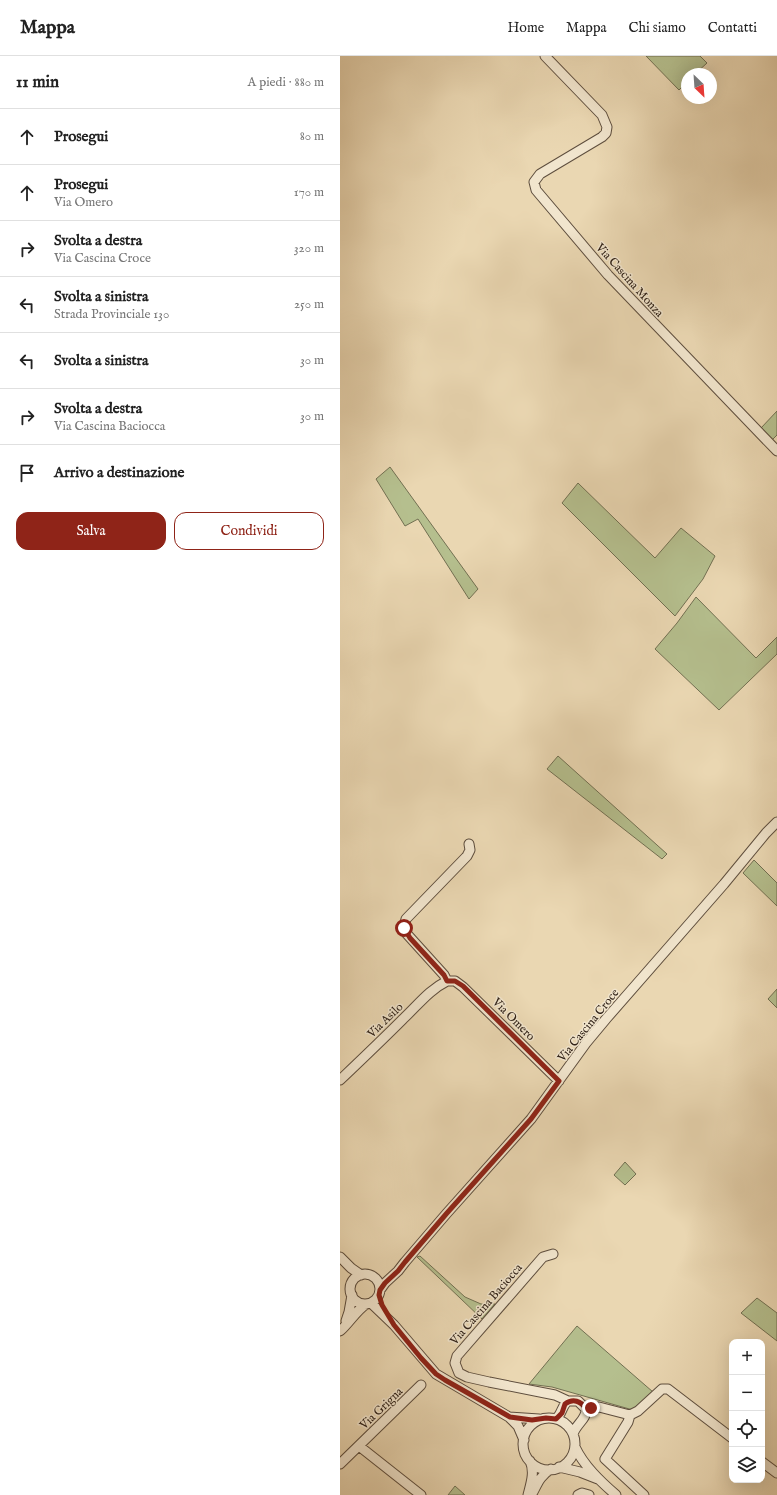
<!DOCTYPE html>
<html lang="it">
<meta charset="utf-8">
<style>
body{margin:0;font-family:"IM FELL English",serif;background:#f6f6f6;color:#222}
.controls{position:absolute;right:12px;bottom:12px;display:grid;overflow:hidden;border-radius:8px;box-shadow:0 4px 16px #0002}
.controls button{width:36px;height:36px;display:grid;place-items:center;padding:0;border:0;border-bottom:1px solid #e0e0e0;background:#fff;color:#222;font:20px sans-serif}
.compass{position:absolute;left:341px;top:12px;width:36px;height:36px;border-radius:50%;background:#fff;box-shadow:0 4px 16px #0002;rotate:155deg}
.stop{position:absolute;width:12px;height:12px;margin:-9px;border:3px solid #8f2418;border-radius:50%;background:#fff}
.stop.end{background:#8f2418;border-color:#fff;box-shadow:0 1px 4px #0008}
.list{margin:0;padding:0;list-style:none}
h2{display:flex;justify-content:space-between;align-items:center;height:52px;margin:0;padding:0 16px;font-size:17px}
h2 small{font-size:13px;font-weight:400;color:#767676}
.list li{display:grid;grid-template-columns:26px 1fr auto;gap:12px;align-items:center;box-sizing:border-box;height:56px;padding:0 16px;border-top:1px solid #e0e0e0}
.list b{display:block;font-size:15px;white-space:nowrap}
.list p{margin:0;font-size:13px;white-space:nowrap;color:#767676}
.list em{font-size:13px;font-style:normal;color:#767676}
.actions{display:flex;gap:8px;padding:12px 16px}
.actions a{flex:1;padding:9px 0;border:1px solid #8f2418;border-radius:12px;text-align:center;font-size:14px;color:#8f2418}
.actions .main{background:#8f2418;color:#fff}
.icon{flex:none;width:22px;height:22px;fill:none;stroke:currentColor;stroke-width:2;stroke-linecap:round;stroke-linejoin:round}
.map{position:relative;flex:none;width:437px;height:1439px;overflow:hidden}
header{display:flex;align-items:center;gap:24px;box-sizing:border-box;height:56px;padding:0 20px;background:#fff;border-bottom:1px solid #e0e0e0}
header strong{font-size:19px}
nav{display:flex;gap:22px;margin-inline-start:auto;font-size:14px}
main{display:flex}
aside{flex:1;background:#fff}
.map>svg:first-child{display:block}
</style>
<header>
<strong>Mappa</strong>
<nav><a>Home</a><a>Mappa</a><a>Chi siamo</a><a>Contatti</a></nav>
</header>
<main>
<aside>
<h2>11 min<small>A piedi · 880 m</small></h2>
<ul class="list">
<li><svg class="icon" aria-label="ahead" viewBox="0 0 24 24"><path d="M12 20V5M6 11l6-6 6 6"/></svg><div><b>Prosegui</b></div><em>80 m</em></li>
<li><svg class="icon" aria-label="ahead" viewBox="0 0 24 24"><path d="M12 20V5M6 11l6-6 6 6"/></svg><div><b>Prosegui</b><p>Via Omero</p></div><em>170 m</em></li>
<li><svg class="icon" aria-label="right" viewBox="0 0 24 24"><path d="M7 20v-9h11M14 6l5 5-5 5"/></svg><div><b>Svolta a destra</b><p>Via Cascina Croce</p></div><em>320 m</em></li>
<li><svg class="icon" aria-label="left" viewBox="0 0 24 24"><path d="M17 20v-9H6M10 6l-5 5 5 5"/></svg><div><b>Svolta a sinistra</b><p>Strada Provinciale 130</p></div><em>250 m</em></li>
<li><svg class="icon" aria-label="left" viewBox="0 0 24 24"><path d="M17 20v-9H6M10 6l-5 5 5 5"/></svg><div><b>Svolta a sinistra</b></div><em>30 m</em></li>
<li><svg class="icon" aria-label="right" viewBox="0 0 24 24"><path d="M7 20v-9h11M14 6l5 5-5 5"/></svg><div><b>Svolta a destra</b><p>Via Cascina Baciocca</p></div><em>30 m</em></li>
<li><svg class="icon" aria-label="arrive" viewBox="0 0 24 24"><path d="M6 21V4h12l-3 4 3 4H6"/></svg><div><b>Arrivo a destinazione</b></div></li>
</ul>
<div class="actions"><a class="main">Salva</a><a>Condividi</a></div>
</aside>
<div class="map">
<svg width="437" height="1439" viewBox="0 0 437 1439">
<rect width="100%" height="100%" fill="#ead7b2"/>
<filter id="stains"><feTurbulence type="fractalNoise" baseFrequency=".005" numOctaves="4"/><feColorMatrix values="0 0 0 0 .2 0 0 0 0 .09 0 0 0 0 .02 0 0 0 .5 -.17"/></filter>
<radialGradient id="worn" r=".72"><stop offset=".6" stop-color="#630" stop-opacity="0"/><stop offset="1" stop-color="#630" stop-opacity=".3"/></radialGradient>
<path fill="#b5bf8e" stroke="#727052" d="M306,0H360L367,7L355,18H347V26L339,34Z
M437,355V379L432,384L421,372Z
M50,411L138,533L129,543L78,463L65,470L36,423Z
M238,427L315,502L341,472L375,500L363,523L335,560L222,447Z
M356,541L416,602L437,581V598L379,654L315,593L337,567Z
M218,700L327,798L322,803L207,713Z
M414,804L437,827V850L403,817Z
M437,933V952L428,943Z
M285,1106L296,1118L285,1129L274,1119Z
M80,1200L125,1241L141,1248H155L142,1263L77,1201Z
M417,1242L437,1257V1285L401,1257Z
M237,1270L313,1336L293,1354L212,1331L189,1328Z
M115,1430L125,1439H108Z"/>
<g fill="none" stroke-linecap="round" stroke-linejoin="round">
<defs>
<path id="minor" d="M205,0L262,59L267,71L266,77L262,81L200,118L194,126L196,134L268,219L437,395
M107,925L104,919L66,877L65,867L66,863L127,800L130,794L129,788
M107,925H115L123,931L219,1025
M0,1024C21,1004 42,984 63,963C78,949 89,934 107,925
M213,1198L203,1201L117,1300L115,1307L119,1317L127,1321L149,1326L215,1339L228,1345H238L246,1353
M0,1201L11,1212L21,1219
M10 1233a15 15 0 1 1 30 0a15 15 0 1 1-30 0Z
M40,1234L45,1227L58,1215L65,1206L107,1157L191,1063L246,987L266,963L384,828L426,777L437,766
M31,1247L54,1269L96,1318L169,1361L178,1370L184,1384
M6,1265L9,1256L12,1239
M0,1275C10,1266 15,1256 26,1248
M246,1353L259,1351L290,1359
M169,1361L199,1363
M183 1388a26 26 0 1 1 52 0a26 26 0 1 1-52 0Z
M216,1363C222,1358 222,1349 228,1345
M233,1378C236,1368 247,1363 246,1353
M19,1390L81,1439
M235,1391C244,1410 260,1425 276,1439
M422,1406L437,1417
M0,1408L81,1329
M219,1411L240,1416L258,1423
M193,1436C198,1426 201,1419 211,1413
M188,1439C191,1427 195,1416 190,1405
M238,1439L242,1437L249,1439
M304,1439L265,1403L288,1366L290,1359L298,1355L322,1333H328L392,1382"/>
</defs>
<use href="#minor" stroke="#5e4e3e" stroke-width="11"/>
<use href="#minor" stroke="#f1e5cd" stroke-width="9"/>
</g>
<g fill="none" stroke-linecap="round" stroke-linejoin="round">
<path stroke="#8f2418" stroke-width="5" d="M64,872L70,882L104,919L107,925H115L123,930L219,1025L191,1063L107,1157L65,1206L58,1215L45,1227L40,1234L39,1239L42,1249L54,1269L81,1302L96,1318L105,1324L170,1361L192,1364L206,1362L216,1363L222,1357L225,1348C233,1342 241,1345 246,1353L251,1352"/>
</g>
<g text-anchor="middle" stroke-width="3" stroke-linejoin="round" paint-order="stroke">
<g font-size="12" fill="#2f2117" stroke="#f1e5cd">
<text transform="translate(290 224) rotate(48)" y="4">Via Cascina Monza</text>
<text transform="translate(174 963) rotate(45)" y="4">Via Omero</text>
<text transform="translate(45 964) rotate(-44)" y="4">Via Asilo</text>
<text transform="translate(248 969) rotate(-51)" y="4">Via Cascina Croce</text>
<text transform="translate(146 1248) rotate(-49)" y="4">Via Cascina Baciocca</text>
<text transform="translate(41 1352) rotate(-44)" y="4">Via Grigna</text>
</g>
</g>
<rect width="100%" height="100%" filter="url(#stains)"/>
<rect width="100%" height="100%" fill="url(#worn)"/>
</svg>
<div class="controls">
<button>+</button>
<button>−</button>
<button><svg class="icon" aria-label="locate" viewBox="0 0 24 24"><circle cx="12" cy="12" r="6"/><path d="M12 2v4M12 18v4M2 12h4M18 12h4"/></svg></button>
<button><svg class="icon" aria-label="layers" viewBox="0 0 24 24"><path d="M12 4l9 5-9 5-9-5zM3 14l9 5 9-5"/></svg></button>
</div>
<svg class="compass" viewBox="-18 -18 36 36"><path d="M0-13l5 13h-10z" fill="#e53935"/><path d="M0 13l5-13h-10z" fill="#767676"/></svg>
<div class="stop" style="left:64px;top:872px"></div>
<div class="stop end" style="left:251px;top:1352px"></div>
</div>
</main>
